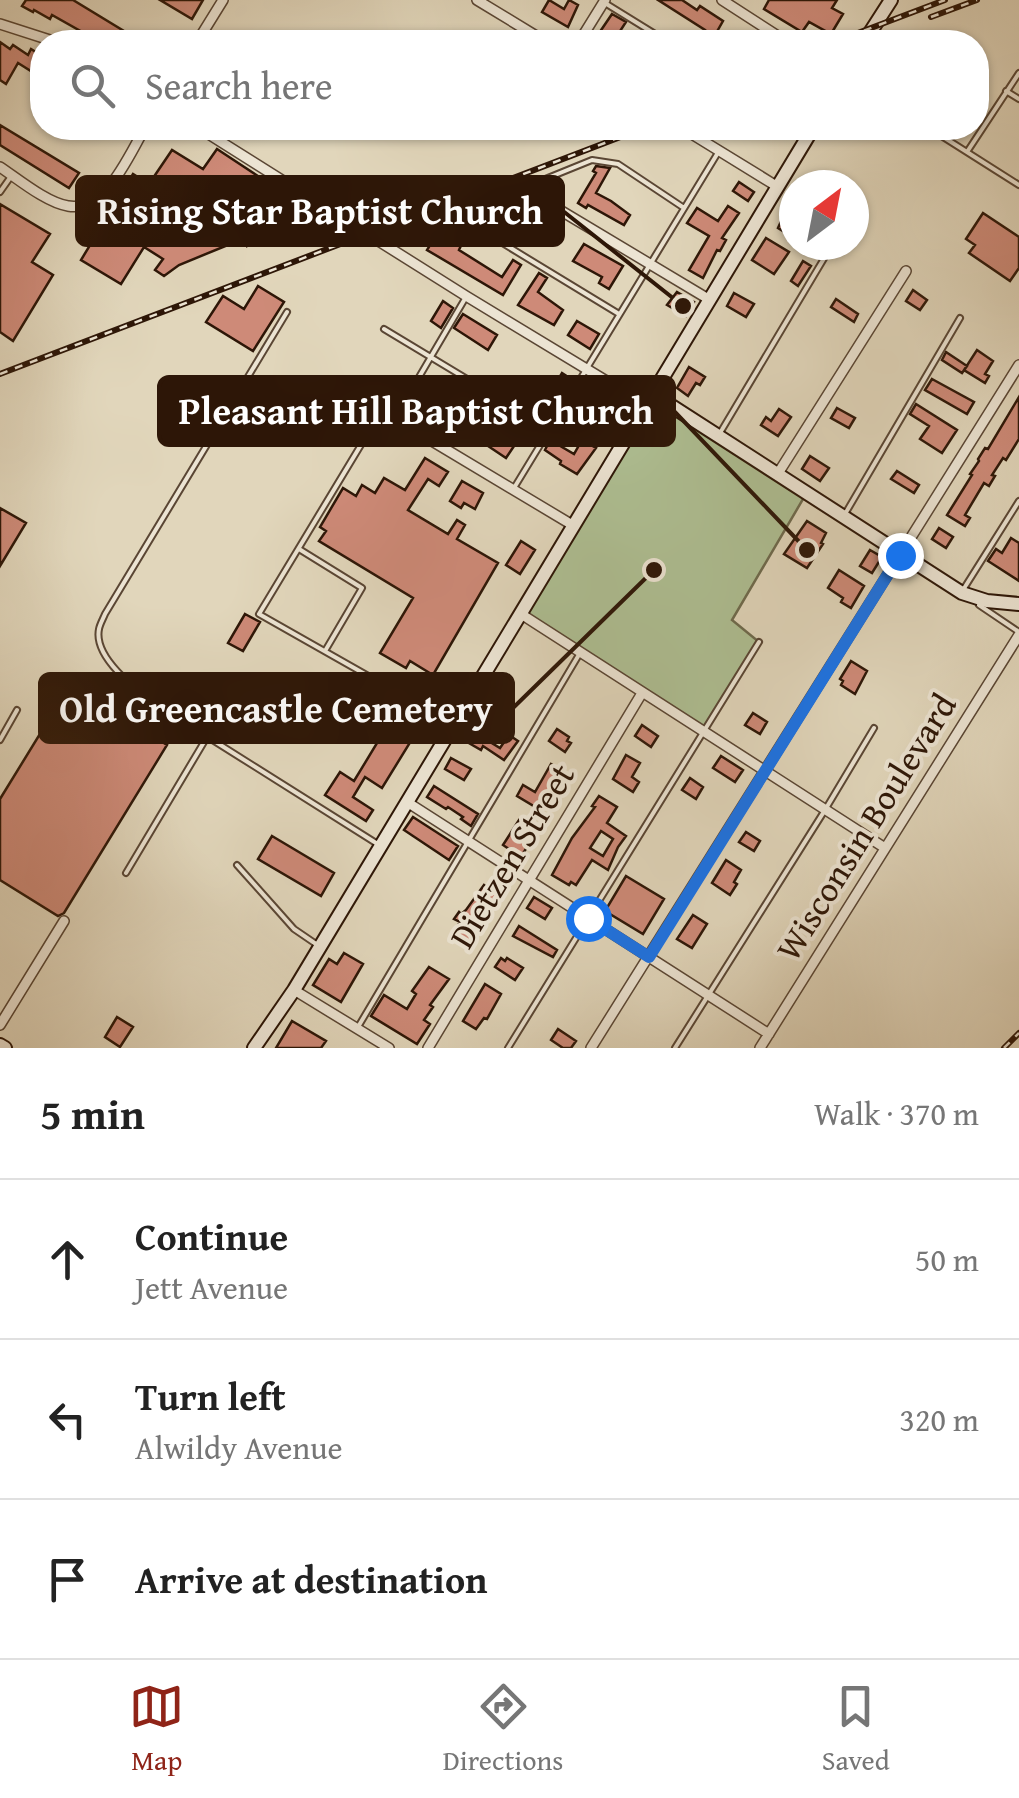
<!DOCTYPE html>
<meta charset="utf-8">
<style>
body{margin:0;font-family:"Gentium Book Plus",serif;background:#f2f2f2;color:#222}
.compass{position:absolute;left:779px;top:170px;width:90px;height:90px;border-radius:50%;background:#fff;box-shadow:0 2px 8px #0004;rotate:32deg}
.stop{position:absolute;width:30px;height:30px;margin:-22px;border:8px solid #1a73e8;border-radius:50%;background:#fff}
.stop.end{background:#1a73e8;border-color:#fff;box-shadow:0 2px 10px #0008}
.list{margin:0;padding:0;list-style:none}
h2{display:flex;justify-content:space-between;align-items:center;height:130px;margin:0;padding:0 40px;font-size:42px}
h2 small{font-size:32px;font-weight:400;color:#767676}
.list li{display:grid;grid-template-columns:65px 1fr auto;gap:30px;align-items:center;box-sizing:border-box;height:160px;padding:0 40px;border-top:2px solid #e0e0e0}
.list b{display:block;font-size:38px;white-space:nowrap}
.list p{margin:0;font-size:32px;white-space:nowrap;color:#767676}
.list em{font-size:32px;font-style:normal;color:#767676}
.icon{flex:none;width:55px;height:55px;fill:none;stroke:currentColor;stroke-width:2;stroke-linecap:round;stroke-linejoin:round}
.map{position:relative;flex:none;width:1019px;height:1048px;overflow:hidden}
.search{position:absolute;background:#fff;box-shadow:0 2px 8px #0004;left:30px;right:30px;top:30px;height:110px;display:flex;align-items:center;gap:25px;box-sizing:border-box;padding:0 35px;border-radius:40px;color:#767676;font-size:38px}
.sheet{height:610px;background:#fff}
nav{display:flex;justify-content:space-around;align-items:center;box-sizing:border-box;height:140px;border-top:2px solid #e0e0e0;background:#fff;font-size:28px;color:#767676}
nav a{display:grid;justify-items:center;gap:5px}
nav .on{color:#8f2418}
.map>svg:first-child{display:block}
</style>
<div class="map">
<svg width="1019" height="1048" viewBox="0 0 1019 1048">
<rect width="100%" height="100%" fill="#e1d6bb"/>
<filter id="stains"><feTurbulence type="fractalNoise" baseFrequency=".002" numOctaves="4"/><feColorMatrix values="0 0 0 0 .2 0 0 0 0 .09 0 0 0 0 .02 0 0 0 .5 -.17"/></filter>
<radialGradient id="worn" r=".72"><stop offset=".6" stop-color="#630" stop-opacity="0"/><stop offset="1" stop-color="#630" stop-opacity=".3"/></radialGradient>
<path fill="#aebf93" stroke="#6e6a4d" stroke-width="2.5" d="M653,394L806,494L732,620L759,642L704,732L521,614Z"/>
<path fill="#ce8a78" stroke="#2d1607" stroke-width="2.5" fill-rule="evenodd" d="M26,0H73L142,42H100L52,15L50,19L34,10L33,12L22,6Z
M160,0H203L192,19Z
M549,0L564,9L569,0L578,5L568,27L542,12Z
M658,0H682L697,10L700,6L723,21L711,42L702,36L705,30Z
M769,0H837L832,8L843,14L831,34L809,22L802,32L764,9Z
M612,14L626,22L613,42H593Z
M0,42L10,49L13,45L28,55L31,49L42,56V74L36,70L34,73L18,63L6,84L0,80Z
M0,125L79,173L69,188L0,145Z
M217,149L267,182L255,201L274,213L291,206L298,226L247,246L245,238L179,265L164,276L155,270L163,259L144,247L121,284L81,260L133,174L149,184L172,150L203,169Z
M596,166L610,168L596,193L611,201L630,215L624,225L588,205L586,208L578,203L596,173L593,171Z
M739,182L754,192L748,201L733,191Z
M0,204L50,234L32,262L53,275L13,341L0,332Z
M728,206L739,213L722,238L726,240L720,251L717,250L703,278L689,270L709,236L687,223L697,208L718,221Z
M794,207V238L778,228L784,215L787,218Z
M983,213L1019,237V268L1010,281L969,253L975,245L966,239Z
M450,218L468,230L459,250L502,277L513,260L521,265L503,295L427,250L446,219Z
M766,238L789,252L774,274L752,260Z
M584,244L623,266L609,289L599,283L602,277L573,261Z
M803,261L811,266L798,286L791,281Z
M539,273L547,278L538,292L563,310L554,325L518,305Z
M258,286L284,302L253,351L206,322L223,296L244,309Z
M913,290L927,300L920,310L906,301Z
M677,292L694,302L686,316L667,305Z
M734,293L754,304L746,317L727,306Z
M836,299L858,314L854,322L831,307Z
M443,301L453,308L441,328L431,321Z
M463,314L497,335L488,350L454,328Z
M577,321L599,334L590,349L568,335Z
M977,350L993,361L985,374L989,376L985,383L964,370Z
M946,352L967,366L962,373L942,360Z
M689,367L705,377L700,385L696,383L688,396L677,388Z
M562,373L571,379L562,394L553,388Z
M932,379L974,402L967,414L925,390Z
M1019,397V439L1006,460L1003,458L992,475L995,476L989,486L984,483L965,515L970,518L965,526L947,515L972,475L970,474L979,461L978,459L985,448L988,449Z
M916,404L957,430L942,453L920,439L929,426L910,414Z
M837,408L855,418L849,428L831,418Z
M779,409L791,417L778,436L761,425L766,417L771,421Z
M484,418L494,425L491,431L514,446L506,458L473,436Z
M550,440L574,454L582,440L596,448L577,474L560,464L561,461L545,450Z
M810,456L829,468L820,481L802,469Z
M425,458L448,472L439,486L428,479L408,510L448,534L457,520L465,525L457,539L498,563L433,675L410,661L406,668L380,653L413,598L319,541L326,531L320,527L343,488L356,496L362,485L375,493L384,478L405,490Z
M897,471L919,485L914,493L891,479Z
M462,481L483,493L475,509L464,503L461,508L450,501Z
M0,508L26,523L0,566Z
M807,521L826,533L821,543L823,544L807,568L784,554Z
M939,528L953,537L946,548L932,539Z
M1011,538L1019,543V581L988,561L996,549L1002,553Z
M521,541L535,550L520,574L506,565Z
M870,550L882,557L872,573L860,566Z
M839,570L864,586L851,608L841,602L843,598L828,588Z
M245,614L260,622L243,651L228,643Z
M851,661L867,671L855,694L841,685L843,681L840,679Z
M70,685L167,745L64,913L58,916L0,880V799Z
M386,692L404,703L400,710L422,723L382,788L365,777L353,797L373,810L366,821L325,795L340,772L354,781L391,720L375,710Z
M753,713L767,722L760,734L745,725Z
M477,714L496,725L487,740L500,748L509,735L518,741L504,760L483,746L481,750L462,739Z
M642,725L658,736L651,747L635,736Z
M557,729L569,737L567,741L571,743L565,752L549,741Z
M626,755L640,763L632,777L639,782L633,792L613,779Z
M721,756L743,770L735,782L713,768Z
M451,758L471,769L464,780L445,769Z
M551,764L571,776L557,801L546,793L537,808L517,796L523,785L535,792Z
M690,778L703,787L696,799L682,790Z
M434,786L478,814L471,826L461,819L463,817L448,807L446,809L427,797Z
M599,796L617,807L607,823L626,836L618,847L608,870L592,860L576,885L571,882L569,885L552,875L572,838L595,807L592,806ZM601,831L613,839L603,856L590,848Z
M413,817L458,846L449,860L404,830Z
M519,820L536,832L521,857L503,845Z
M746,832L760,841L754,851L739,842Z
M272,836L334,873L321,896L258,859Z
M726,860L741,870L734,882L737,884L730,895L712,883Z
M626,876L664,899L643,934L605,911Z
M484,885L499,895L467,946L451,936L460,922L454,919L459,912L461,914L466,910Z
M534,897L552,908L545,919L527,908Z
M693,915L707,924L692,948L677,939Z
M519,926L557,950L553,957L513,936Z
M344,953L363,964L341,1002L313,985L329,959L337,964Z
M501,958L505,961L507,958L523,968L515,980L495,967Z
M429,967L449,979L430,1005L433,1007L424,1020L430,1024L417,1044L371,1016L384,995L407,1009L416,994L412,991Z
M485,984L501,994L487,1019L484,1018L476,1029L463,1021Z
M117,1017L133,1027L120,1047L105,1037Z
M292,1021L326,1041L321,1048H276Z
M558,1029L576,1041L571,1048H563L551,1040Z"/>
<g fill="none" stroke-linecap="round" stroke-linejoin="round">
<defs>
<path id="lane" d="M605,3L668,42
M1006,91L1019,99
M929,128L1019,185
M967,152L1019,73
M0,192L12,175
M453,213L619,314
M383,240L417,224L515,187L523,188L592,160L618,164L684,208
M287,312L105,614C103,619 100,624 99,629C93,658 137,690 157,705L376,843
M384,329L550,429
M382,410L259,614L453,724
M395,418L466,297
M720,433L832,245
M514,488L719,151
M845,514L960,318
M299,549L362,588L325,651
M963,590L1019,501
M979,605L1019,632
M0,740L17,710
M237,865L294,929L316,944
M126,873L207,737
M358,1027L580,653
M508,1048L759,642
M675,1048L825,810L874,728"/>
<path id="street" d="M477,0L546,42
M722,0L784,40
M0,24L56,42
M197,42L223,0
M579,42L605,0
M199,128L466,296L646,405
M682,128L778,187
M0,167C18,179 47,203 68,206C106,213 129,154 145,128
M523,188L710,300
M357,396L574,526
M777,475L906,271
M521,614L885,848
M407,802L769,1034
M294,990L389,1048
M0,1025L64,921
M428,1048L642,693
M591,1048L1019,365
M760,1048L1019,635"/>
<path id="secondary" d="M864,42L891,0
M653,394L962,593L987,601L1019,604
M0,1045L5,1048
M254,1048L294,990L813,128"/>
</defs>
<use href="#lane" stroke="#5a4634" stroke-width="8"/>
<use href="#street" stroke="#5a4634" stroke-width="12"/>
<use href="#secondary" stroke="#2d1607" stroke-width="16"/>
<use href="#lane" stroke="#ece4d3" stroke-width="4"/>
<use href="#street" stroke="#ece4d3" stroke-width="9"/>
<use href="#secondary" stroke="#ece4d3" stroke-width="12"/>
<defs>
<path id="rail" d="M931,17L977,0
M834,42L945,0
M0,374L644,128
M1004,1048L1019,1033"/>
</defs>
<use href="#rail" stroke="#2d1607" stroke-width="6"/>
<use href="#rail" stroke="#ece4d3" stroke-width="2.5" stroke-dasharray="8" stroke-linecap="butt"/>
</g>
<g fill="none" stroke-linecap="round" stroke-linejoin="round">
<path stroke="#1a73e8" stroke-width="12" d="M588,918L649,957L900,555"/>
</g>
<g text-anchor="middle" stroke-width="8" stroke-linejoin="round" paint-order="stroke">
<g font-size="35" fill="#2d1607" stroke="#ece4d3">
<text transform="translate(866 827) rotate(-58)" y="12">Wisconsin Boulevard</text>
<text transform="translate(512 856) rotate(-59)" y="12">Dietzen Street</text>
</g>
</g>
<path fill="none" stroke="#2d1607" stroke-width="4" d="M683 306L563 211M807 550L674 411M654 570L513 708"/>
<g fill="#2d1607" stroke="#ece4d3" stroke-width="4">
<circle cx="683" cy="306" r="10"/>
<circle cx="807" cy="550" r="10"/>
<circle cx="654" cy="570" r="10"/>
</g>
<g fill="#2d1607" stroke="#2d1607" stroke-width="4">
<rect x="77" y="177" width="486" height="68" rx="10"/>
<rect x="159" y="377" width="515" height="68" rx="10"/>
<rect x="40" y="674" width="473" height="68" rx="10"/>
</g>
<g font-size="38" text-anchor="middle" font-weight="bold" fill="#fff">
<text x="320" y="224">Rising Star Baptist Church</text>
<text x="416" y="424">Pleasant Hill Baptist Church</text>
<text x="276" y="722">Old Greencastle Cemetery</text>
</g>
<rect width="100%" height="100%" filter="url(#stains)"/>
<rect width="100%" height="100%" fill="url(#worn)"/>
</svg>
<svg class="compass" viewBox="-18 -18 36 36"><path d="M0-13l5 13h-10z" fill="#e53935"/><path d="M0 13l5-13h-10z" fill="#767676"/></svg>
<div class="stop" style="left:588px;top:918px"></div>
<div class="stop end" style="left:900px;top:555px"></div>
<div class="search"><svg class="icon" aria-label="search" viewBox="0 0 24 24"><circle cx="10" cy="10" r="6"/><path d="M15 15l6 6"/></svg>Search here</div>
</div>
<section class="sheet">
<h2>5 min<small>Walk · 370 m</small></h2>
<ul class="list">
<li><svg class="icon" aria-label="ahead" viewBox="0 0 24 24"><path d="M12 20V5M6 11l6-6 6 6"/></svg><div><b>Continue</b><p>Jett Avenue</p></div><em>50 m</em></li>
<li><svg class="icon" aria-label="left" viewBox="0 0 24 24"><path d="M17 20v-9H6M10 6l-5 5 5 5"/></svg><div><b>Turn left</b><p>Alwildy Avenue</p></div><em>320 m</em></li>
<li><svg class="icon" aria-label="arrive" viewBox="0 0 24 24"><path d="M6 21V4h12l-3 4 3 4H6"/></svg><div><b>Arrive at destination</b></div></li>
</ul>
</section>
<nav>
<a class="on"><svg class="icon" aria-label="map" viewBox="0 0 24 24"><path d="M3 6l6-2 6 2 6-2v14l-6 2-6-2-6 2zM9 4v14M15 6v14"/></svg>Map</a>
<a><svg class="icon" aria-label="directions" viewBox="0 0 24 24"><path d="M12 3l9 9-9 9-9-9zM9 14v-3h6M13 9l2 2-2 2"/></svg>Directions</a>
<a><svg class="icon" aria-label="saved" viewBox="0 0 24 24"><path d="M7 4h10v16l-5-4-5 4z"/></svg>Saved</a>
</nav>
